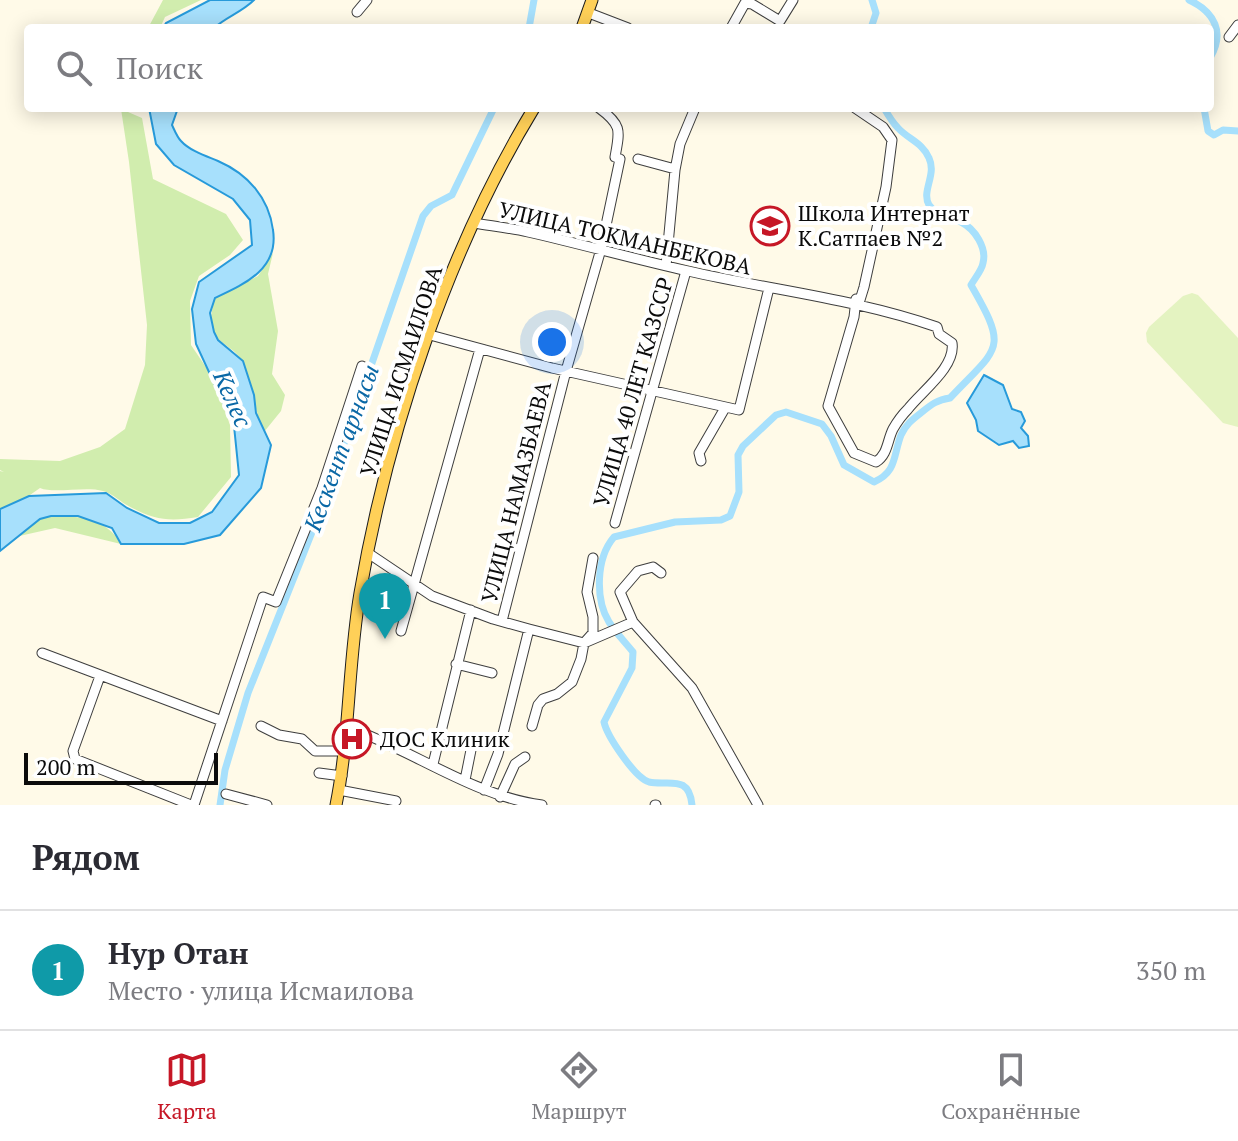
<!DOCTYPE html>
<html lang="ru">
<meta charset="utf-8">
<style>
body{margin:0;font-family:"PT Serif",serif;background:#f2f2f3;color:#2b2b33}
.scale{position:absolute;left:24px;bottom:20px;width:194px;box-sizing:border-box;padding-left:8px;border:4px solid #0b0b0b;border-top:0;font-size:22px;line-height:28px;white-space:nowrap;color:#0b0b0b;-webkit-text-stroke:6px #fff;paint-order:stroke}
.you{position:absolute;left:552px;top:342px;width:28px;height:28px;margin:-20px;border:6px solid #fff;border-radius:50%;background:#1a73e8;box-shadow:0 0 0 12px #1a73e833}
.badge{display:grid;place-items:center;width:52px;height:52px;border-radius:50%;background:#c61726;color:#fff;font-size:26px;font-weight:700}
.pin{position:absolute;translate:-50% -66px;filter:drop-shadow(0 2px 4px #0008)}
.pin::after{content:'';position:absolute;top:42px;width:28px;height:24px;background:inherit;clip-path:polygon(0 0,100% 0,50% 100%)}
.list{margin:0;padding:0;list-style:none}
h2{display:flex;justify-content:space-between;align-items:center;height:104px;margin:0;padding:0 32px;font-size:34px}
h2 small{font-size:26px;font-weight:400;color:#7c7c81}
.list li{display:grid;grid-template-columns:52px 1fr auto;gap:24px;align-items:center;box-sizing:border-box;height:120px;padding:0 32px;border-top:2px solid #e1e1e2}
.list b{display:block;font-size:30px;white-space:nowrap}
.list p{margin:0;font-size:26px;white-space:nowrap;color:#7c7c81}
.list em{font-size:26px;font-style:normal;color:#7c7c81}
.icon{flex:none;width:44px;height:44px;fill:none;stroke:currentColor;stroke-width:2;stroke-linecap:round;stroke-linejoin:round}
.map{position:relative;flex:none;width:1238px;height:805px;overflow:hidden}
.search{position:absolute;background:#fff;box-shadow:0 4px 20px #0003;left:24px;right:24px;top:24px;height:88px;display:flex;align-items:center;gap:20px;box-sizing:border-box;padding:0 28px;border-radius:8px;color:#7c7c81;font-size:30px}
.sheet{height:224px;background:#fff}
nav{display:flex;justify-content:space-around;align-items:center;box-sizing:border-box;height:112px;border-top:2px solid #e1e1e2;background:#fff;font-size:22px;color:#7c7c81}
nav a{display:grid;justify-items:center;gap:4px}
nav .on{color:#c61726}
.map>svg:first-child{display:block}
</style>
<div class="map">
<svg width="1238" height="805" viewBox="0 0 1238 805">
<rect width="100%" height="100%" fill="#fffae8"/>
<path fill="#d1edae" d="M163,0H201L165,17L160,28H148Z
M121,109L142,118L153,179L226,214L243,240L230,255L199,276L190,301L191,345L214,379L230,425L231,477L198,517C168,522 153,520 125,504C119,500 111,493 103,491C85,486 54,494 40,488L0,516V471L4,472L0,470V459L60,461L100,447L125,429L145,365L147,325L129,162Z
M273,253L268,274L278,331L272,374L285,395L281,411L264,432C254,410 253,388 245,366C233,338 200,348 215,298L258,276Z
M51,516C81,516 106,518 121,544L55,528L15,537L40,519Z"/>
<path fill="#e4f3c1" d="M1192,293L1198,295L1238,338V427L1223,423L1147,342L1146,333L1149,327L1183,296Z"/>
<path fill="#a7e0fc" stroke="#279ada" stroke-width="2" d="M210,0H254C242,12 226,17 214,28H163L166,23Z
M149,108H178L172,125C174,129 177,137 181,141C190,151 206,156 218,161C248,174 269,198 273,230C279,269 245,284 215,298L210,313L214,332L218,340L243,361L254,395L256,413L271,445L261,488L220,535L184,544H121L112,528L78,516H51L40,519L0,551V509L29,496L106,493L127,508L159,523H190L212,512L239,475L234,426L196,344L192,309L199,282L252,245L250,220L233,199L174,165L156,144Z
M984,375L1003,385L1012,409L1021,412L1025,421L1021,428L1028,436L1029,446L1019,448L1013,441L999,445L978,431L976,420L967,403Z"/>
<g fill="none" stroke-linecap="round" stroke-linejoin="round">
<path stroke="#a7e0fc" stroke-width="7" d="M1189,0C1215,12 1225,33 1210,58
M529,28L534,0
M871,28L876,13L872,0
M1204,108L1208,131L1214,135L1223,130L1238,131
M220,805L225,770L248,693L322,507L423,216L431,206L452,195L494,108
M692,805C689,774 669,786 649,782C635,778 607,736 604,722L632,668L633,652C625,642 616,633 609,622C595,599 596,558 614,537L675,522L721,520L730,516L739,492L738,455L743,446L776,415L786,412L822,424L831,436L844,465L874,482C897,472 893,456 901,435C906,424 913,419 922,412C932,404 937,400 950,398C999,346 1009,351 971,285C975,278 982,270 983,263C987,248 975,229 961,222C951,217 936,216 929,205C921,191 937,175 929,158C923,143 908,139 898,128C893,123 888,115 884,108"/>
<defs>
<path id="minor" d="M357,12L367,0
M589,13L628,28
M731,28L745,3L752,4L780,21L793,0
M1229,37L1238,25
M855,108L883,127L892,140L886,187L864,287L860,300L855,305
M638,159L675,169
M474,223C492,226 510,228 528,232C581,244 634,259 688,271C771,290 857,299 937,327L939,334L952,343C956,367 921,392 908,409C902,415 897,422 893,429C887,441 888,454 876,462L854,453L828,406L854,317L856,299
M666,266L675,170L680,144L695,108
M430,335L552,368L739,410L769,288
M701,461L699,453L725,408
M615,523L686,271
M368,553L432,596L493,619L529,629L584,643L633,622
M661,573L653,567L638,571L620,592L633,622L692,688L758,805
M502,621L566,371L601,249L620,159L615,157C620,130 622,125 599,108
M401,631L480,349
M42,653L222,721
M456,664L492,673
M100,676L73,751L75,759L191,805
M261,726L279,735L302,739L315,751H345
M532,726L538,705L543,699L557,694L572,682L581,659L584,643L593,633V617L587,592L593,558
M347,727C413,750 473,796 542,805
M433,764L471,610
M319,773L342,776
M465,780L471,750
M339,790L396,801
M484,790L498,754L529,629
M226,794L267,805
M500,797L515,764L525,757
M194,805L263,597L276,602L322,488L362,366
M655,805H656"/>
<path id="major" d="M582,28L592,0
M336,805C350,735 348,663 360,593C388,430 448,249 534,108"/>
</defs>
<use href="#minor" stroke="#3e3e3e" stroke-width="11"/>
<use href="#major" stroke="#1c1c1c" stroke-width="13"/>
<use href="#minor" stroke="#fff" stroke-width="9"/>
<use href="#major" stroke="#ffd058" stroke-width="11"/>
</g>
<defs>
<symbol id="school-ring" viewBox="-11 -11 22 22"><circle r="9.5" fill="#fff" stroke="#c61726" stroke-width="1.5"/><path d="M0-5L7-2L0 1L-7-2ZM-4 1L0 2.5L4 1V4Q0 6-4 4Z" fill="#c61726"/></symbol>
<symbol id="hospital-ring" viewBox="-11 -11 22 22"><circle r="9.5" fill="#fff" stroke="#c61726" stroke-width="1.5"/><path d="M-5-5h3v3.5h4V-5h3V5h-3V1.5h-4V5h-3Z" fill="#c61726"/></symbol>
</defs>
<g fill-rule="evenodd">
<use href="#school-ring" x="748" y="204" width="44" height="44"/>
<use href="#hospital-ring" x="330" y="717" width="44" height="44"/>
</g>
<g text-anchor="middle" stroke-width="8" stroke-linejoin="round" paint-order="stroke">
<g font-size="22" fill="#0b0b0b" stroke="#fff" text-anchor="start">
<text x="798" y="221">Школа Интернат<tspan x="798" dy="25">К.Сатпаев №2</tspan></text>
<text x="380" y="747">ДОС Клиник</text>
</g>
<g font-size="22" fill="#0b0b0b" stroke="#fff">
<text transform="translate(625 238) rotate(13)" y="8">УЛИЦА ТОКМАНБЕКОВА</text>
<text transform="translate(401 371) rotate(-72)" y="8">УЛИЦА ИСМАИЛОВА</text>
<text transform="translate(633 392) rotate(-74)" y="8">УЛИЦА 40 ЛЕТ КАЗССР</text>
<text transform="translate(516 492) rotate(-76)" y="8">УЛИЦА НАМАЗБАЕВА</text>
</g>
<g font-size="24" font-style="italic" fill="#0a68a6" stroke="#fff">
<text transform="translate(232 399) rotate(66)" y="8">Келес</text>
<text transform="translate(342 448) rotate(-70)" y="8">Кескент арнасы</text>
</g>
</g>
</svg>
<div class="scale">200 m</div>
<div class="you"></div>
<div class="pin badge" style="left:385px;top:639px;background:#0f9aa8">1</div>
<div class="search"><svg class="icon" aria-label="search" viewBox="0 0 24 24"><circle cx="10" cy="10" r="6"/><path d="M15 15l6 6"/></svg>Поиск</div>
</div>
<section class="sheet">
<h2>Рядом<small></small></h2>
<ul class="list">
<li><span class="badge" style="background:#0f9aa8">1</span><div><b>Нур Отан</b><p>Место · улица Исмаилова</p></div><em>350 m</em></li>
</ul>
</section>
<nav>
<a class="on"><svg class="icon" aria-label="map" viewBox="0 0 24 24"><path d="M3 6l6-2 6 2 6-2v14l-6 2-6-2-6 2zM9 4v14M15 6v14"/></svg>Карта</a>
<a><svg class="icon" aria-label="directions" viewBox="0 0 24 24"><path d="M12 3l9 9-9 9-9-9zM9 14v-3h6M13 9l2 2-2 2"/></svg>Маршрут</a>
<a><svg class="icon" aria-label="saved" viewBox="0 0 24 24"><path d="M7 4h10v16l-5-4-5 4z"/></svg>Сохранённые</a>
</nav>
